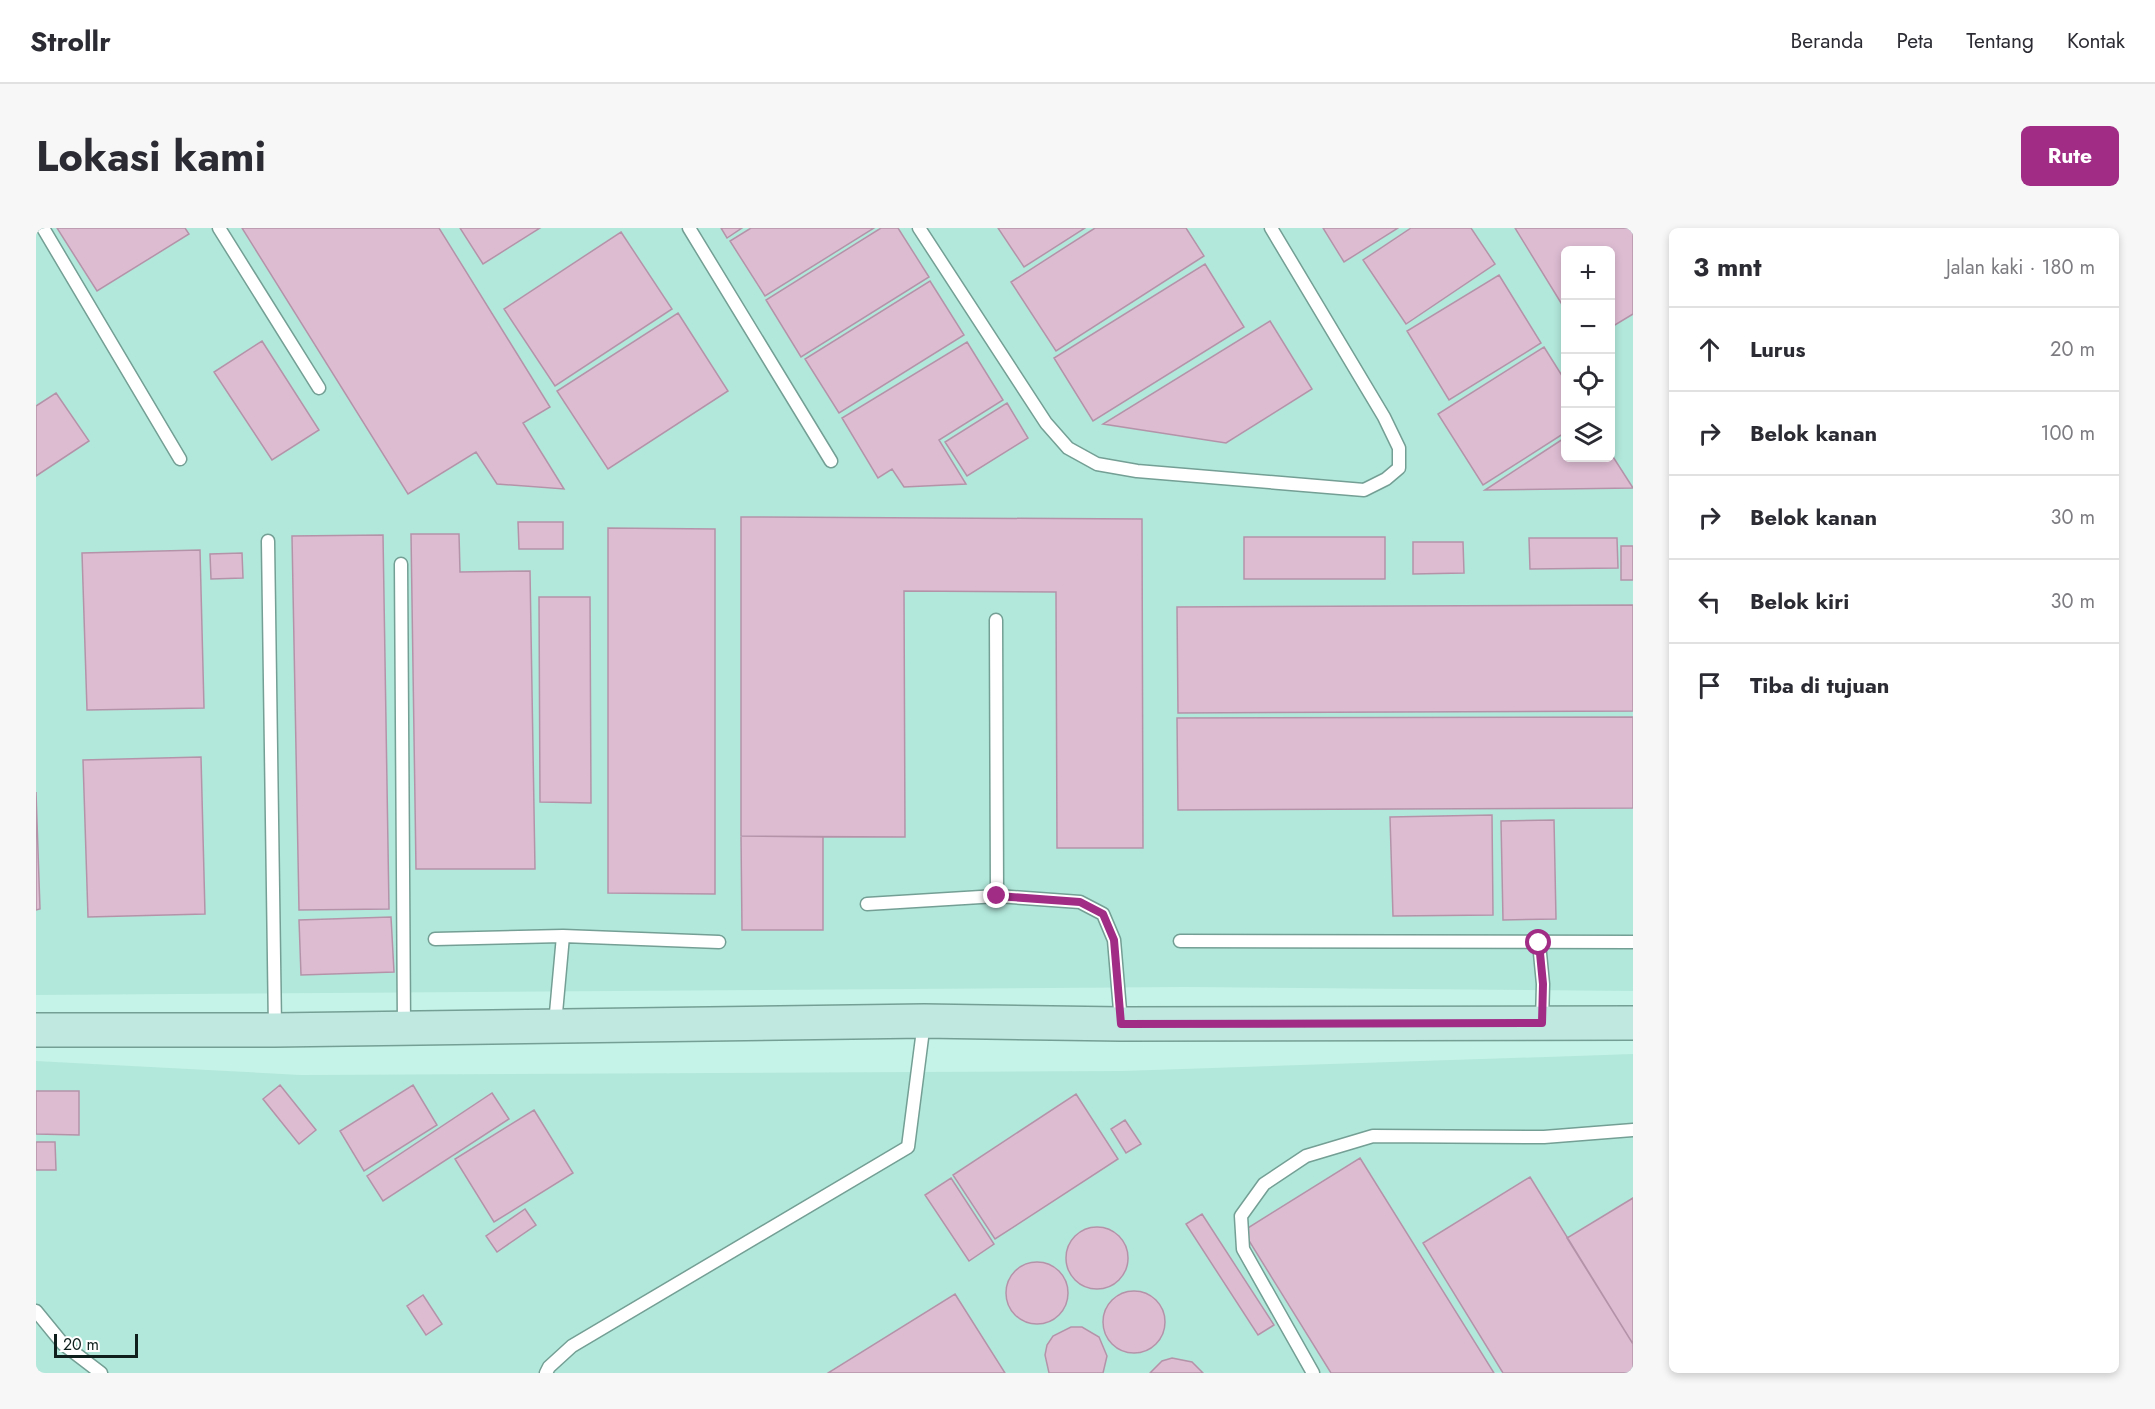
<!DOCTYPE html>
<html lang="id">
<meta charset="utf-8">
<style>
body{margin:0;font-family:Jost,sans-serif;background:#f7f7f7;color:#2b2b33}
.controls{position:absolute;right:18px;top:18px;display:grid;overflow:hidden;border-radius:9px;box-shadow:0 3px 9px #0003}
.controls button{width:54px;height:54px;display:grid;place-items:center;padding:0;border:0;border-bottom:2px solid #e1e1e2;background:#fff;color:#2b2b33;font:30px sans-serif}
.scale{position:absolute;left:18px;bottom:15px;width:84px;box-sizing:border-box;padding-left:6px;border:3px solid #0f201c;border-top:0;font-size:16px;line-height:21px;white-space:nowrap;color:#0f201c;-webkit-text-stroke:4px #fff;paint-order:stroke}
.stop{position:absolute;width:18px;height:18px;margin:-14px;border:4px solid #a02c86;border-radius:50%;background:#fff}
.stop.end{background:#a02c86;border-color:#fff;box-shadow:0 2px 6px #0008}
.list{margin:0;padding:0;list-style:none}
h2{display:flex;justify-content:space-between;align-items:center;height:78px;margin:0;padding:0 24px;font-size:26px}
h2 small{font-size:20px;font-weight:400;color:#7c7c81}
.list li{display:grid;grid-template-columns:39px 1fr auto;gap:18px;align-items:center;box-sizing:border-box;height:84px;padding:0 24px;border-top:2px solid #e1e1e2}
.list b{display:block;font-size:22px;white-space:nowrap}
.list em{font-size:20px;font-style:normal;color:#7c7c81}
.icon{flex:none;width:33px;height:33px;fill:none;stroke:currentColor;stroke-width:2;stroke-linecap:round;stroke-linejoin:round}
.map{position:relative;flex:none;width:1597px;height:1145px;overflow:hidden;border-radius:9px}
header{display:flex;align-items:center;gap:36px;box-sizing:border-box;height:84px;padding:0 30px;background:#fff;border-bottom:2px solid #e1e1e2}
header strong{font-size:28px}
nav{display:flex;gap:33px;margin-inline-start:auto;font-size:21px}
.intro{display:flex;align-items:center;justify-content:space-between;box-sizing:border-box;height:144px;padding:0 36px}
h1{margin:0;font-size:42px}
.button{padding:15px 27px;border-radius:9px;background:#a02c86;color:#fff;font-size:21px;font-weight:700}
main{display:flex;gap:36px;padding:0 36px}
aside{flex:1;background:#fff;border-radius:9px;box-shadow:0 3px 9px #0003}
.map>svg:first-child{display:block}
</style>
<header>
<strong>Strollr</strong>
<nav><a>Beranda</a><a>Peta</a><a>Tentang</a><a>Kontak</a></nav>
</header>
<div class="intro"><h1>Lokasi kami</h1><a class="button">Rute</a></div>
<main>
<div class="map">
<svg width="1597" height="1145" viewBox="0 0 1597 1145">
<rect width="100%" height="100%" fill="#c6f3e7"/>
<path fill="#b2e8db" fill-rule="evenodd" d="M0,0H1597V763L1149,759L0,767ZM1530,22H1574V230H1530Z
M1597,826V1145H0V833L265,847L1086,843Z"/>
<path fill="#ddbcd2" stroke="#b493a9" stroke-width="1.5" d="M21,0H149L153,6L61,63Z
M206,0H403L514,179L487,195L528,261L461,256L440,224L372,266Z
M424,0H504L447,36Z
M685,0H706L691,10Z
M715,0H838L729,68L694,13Z
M845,0H862L893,49L765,129L730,72Z
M962,0H1049L988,39Z
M1059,0H1150L1168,28L1020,123L975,54Z
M1287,0H1362L1308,34Z
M1375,0H1435L1459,36L1370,96L1327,32Z
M1479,0H1597V86L1574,100V22H1530V83Z
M585,4L636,81L519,158L468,81Z
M1169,36L1208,99L1057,193L1018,130Z
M1463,47L1505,115L1413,172L1371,103Z
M894,53L928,107L803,185L769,131Z
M642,85L692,163L572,241L521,163Z
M1234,93L1276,161L1190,215L1067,196Z
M226,113L283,202L236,232L178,144Z
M931,114L967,172L903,212L930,256L868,259L856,241L842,250L806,190Z
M1508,119L1530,154V204L1447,257L1402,186Z
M20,165L53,213L0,248V178Z
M971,175L992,210L931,248L909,214Z
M1530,209V230H1574V224L1597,260L1449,262Z
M705,289L1106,291L1107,620H1021L1020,364L868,363L869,609L705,608Z
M482,294H527V321H483Z
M572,300L679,301V666L572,665Z
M375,306H423L424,344L494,343L499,641H380Z
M347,307L353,681L263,682L256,308Z
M1208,309H1349V351H1208Z
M1493,310H1581L1582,340L1494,341Z
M1377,314H1427L1428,345L1377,346Z
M1585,318H1597V352H1585Z
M164,322L168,480L51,482L46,325Z
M206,325L207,350L175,351L174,326Z
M503,369H554L555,575L504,574Z
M1597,377V483L1142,485L1141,379Z
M1597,489V580L1142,582L1141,490Z
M165,529L169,686L52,689L47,532Z
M0,564L4,681L0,682Z
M1456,587L1457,687L1357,688L1354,589Z
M1518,592L1520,691L1467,692L1465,593Z
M705,608L787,609V702H706Z
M355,689L358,744L265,747L263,692Z
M244,857L280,902L263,916L227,871Z
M377,857L401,897L328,943L304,903Z
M0,863H43V907L0,906Z
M456,865L473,891L347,973L331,948Z
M1040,866L1082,931L959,1011L917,947Z
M498,882L537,945L458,994L419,931Z
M1089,892L1105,916L1090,925L1075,901Z
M0,914H19L20,942H0Z
M1324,930L1458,1145H1295L1207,1003Z
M1494,949L1597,1116V1145H1467L1387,1015Z
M915,950L958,1016L933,1033L889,967Z
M1597,970V1116L1531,1010Z
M489,981L500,997L461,1024L450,1008Z
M1166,986L1238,1097L1222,1107L1150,996Z
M1030 1030a31 31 0 1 1 62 0a31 31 0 1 1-62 0Z
M970 1065a31 31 0 1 1 62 0a31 31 0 1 1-62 0Z
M1067 1094a31 31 0 1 1 62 0a31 31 0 1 1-62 0Z
M919,1066L969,1145H792Z
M387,1067L406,1096L390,1107L371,1078Z
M1035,1099H1046L1063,1109L1071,1128L1067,1145H1013L1009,1127L1011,1117L1017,1108Z
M1136,1130L1156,1134L1167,1145H1114L1126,1133Z"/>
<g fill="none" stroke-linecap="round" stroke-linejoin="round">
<defs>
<path id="lane" d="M7,0L144,231
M183,0L283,160
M653,0L795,233
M883,0L1010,195L1032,220L1061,236L1101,243L1328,262L1350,251L1363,240V220L1348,189L1235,0
M232,313L239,801
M365,336L368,800
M960,392L961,668
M831,676L961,668L1044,674L1067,686L1078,712L1085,794
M399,711L527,708
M1144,713L1597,714
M1503,715L1507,756L1506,794
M519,796L527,708L683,714
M0,1083L27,1116L65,1145
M510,1145L513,1139L536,1118L872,919L888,794
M1277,1145L1207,1021L1205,988L1228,956L1270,928L1337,908L1508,909L1597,902"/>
<path id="secondary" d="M0,802H239L888,793L1085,796L1597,795"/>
</defs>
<use href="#lane" stroke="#749f94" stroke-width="15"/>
<use href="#secondary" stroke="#749f94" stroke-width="36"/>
<use href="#lane" stroke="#fff" stroke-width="12"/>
<use href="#secondary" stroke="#c0e7e0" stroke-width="33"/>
</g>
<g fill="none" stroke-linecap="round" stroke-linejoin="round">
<path stroke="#a02c86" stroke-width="8" d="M961,668L1044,674L1067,686L1078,712L1085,796L1506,795L1507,756L1503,715"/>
</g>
</svg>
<div class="controls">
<button>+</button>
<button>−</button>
<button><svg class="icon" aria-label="locate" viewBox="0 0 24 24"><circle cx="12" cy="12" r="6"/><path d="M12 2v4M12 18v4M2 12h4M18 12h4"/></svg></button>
<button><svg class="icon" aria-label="layers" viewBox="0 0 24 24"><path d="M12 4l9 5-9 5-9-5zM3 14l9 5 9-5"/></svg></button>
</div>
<div class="scale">20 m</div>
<div class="stop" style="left:1503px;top:715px"></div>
<div class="stop end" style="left:961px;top:668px"></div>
</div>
<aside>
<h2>3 mnt<small>Jalan kaki · 180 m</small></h2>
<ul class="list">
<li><svg class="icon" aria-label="ahead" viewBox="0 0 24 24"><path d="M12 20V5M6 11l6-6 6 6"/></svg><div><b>Lurus</b></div><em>20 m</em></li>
<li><svg class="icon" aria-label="right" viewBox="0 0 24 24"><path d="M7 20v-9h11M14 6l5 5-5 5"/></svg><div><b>Belok kanan</b></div><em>100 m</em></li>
<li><svg class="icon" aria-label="right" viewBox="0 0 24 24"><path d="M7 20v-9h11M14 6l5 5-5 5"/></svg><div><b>Belok kanan</b></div><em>30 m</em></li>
<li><svg class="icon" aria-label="left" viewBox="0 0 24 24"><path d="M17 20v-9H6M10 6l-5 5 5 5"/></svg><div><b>Belok kiri</b></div><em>30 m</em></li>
<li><svg class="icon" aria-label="arrive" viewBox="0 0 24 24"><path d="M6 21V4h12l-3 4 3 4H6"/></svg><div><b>Tiba di tujuan</b></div></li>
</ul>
</aside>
</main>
